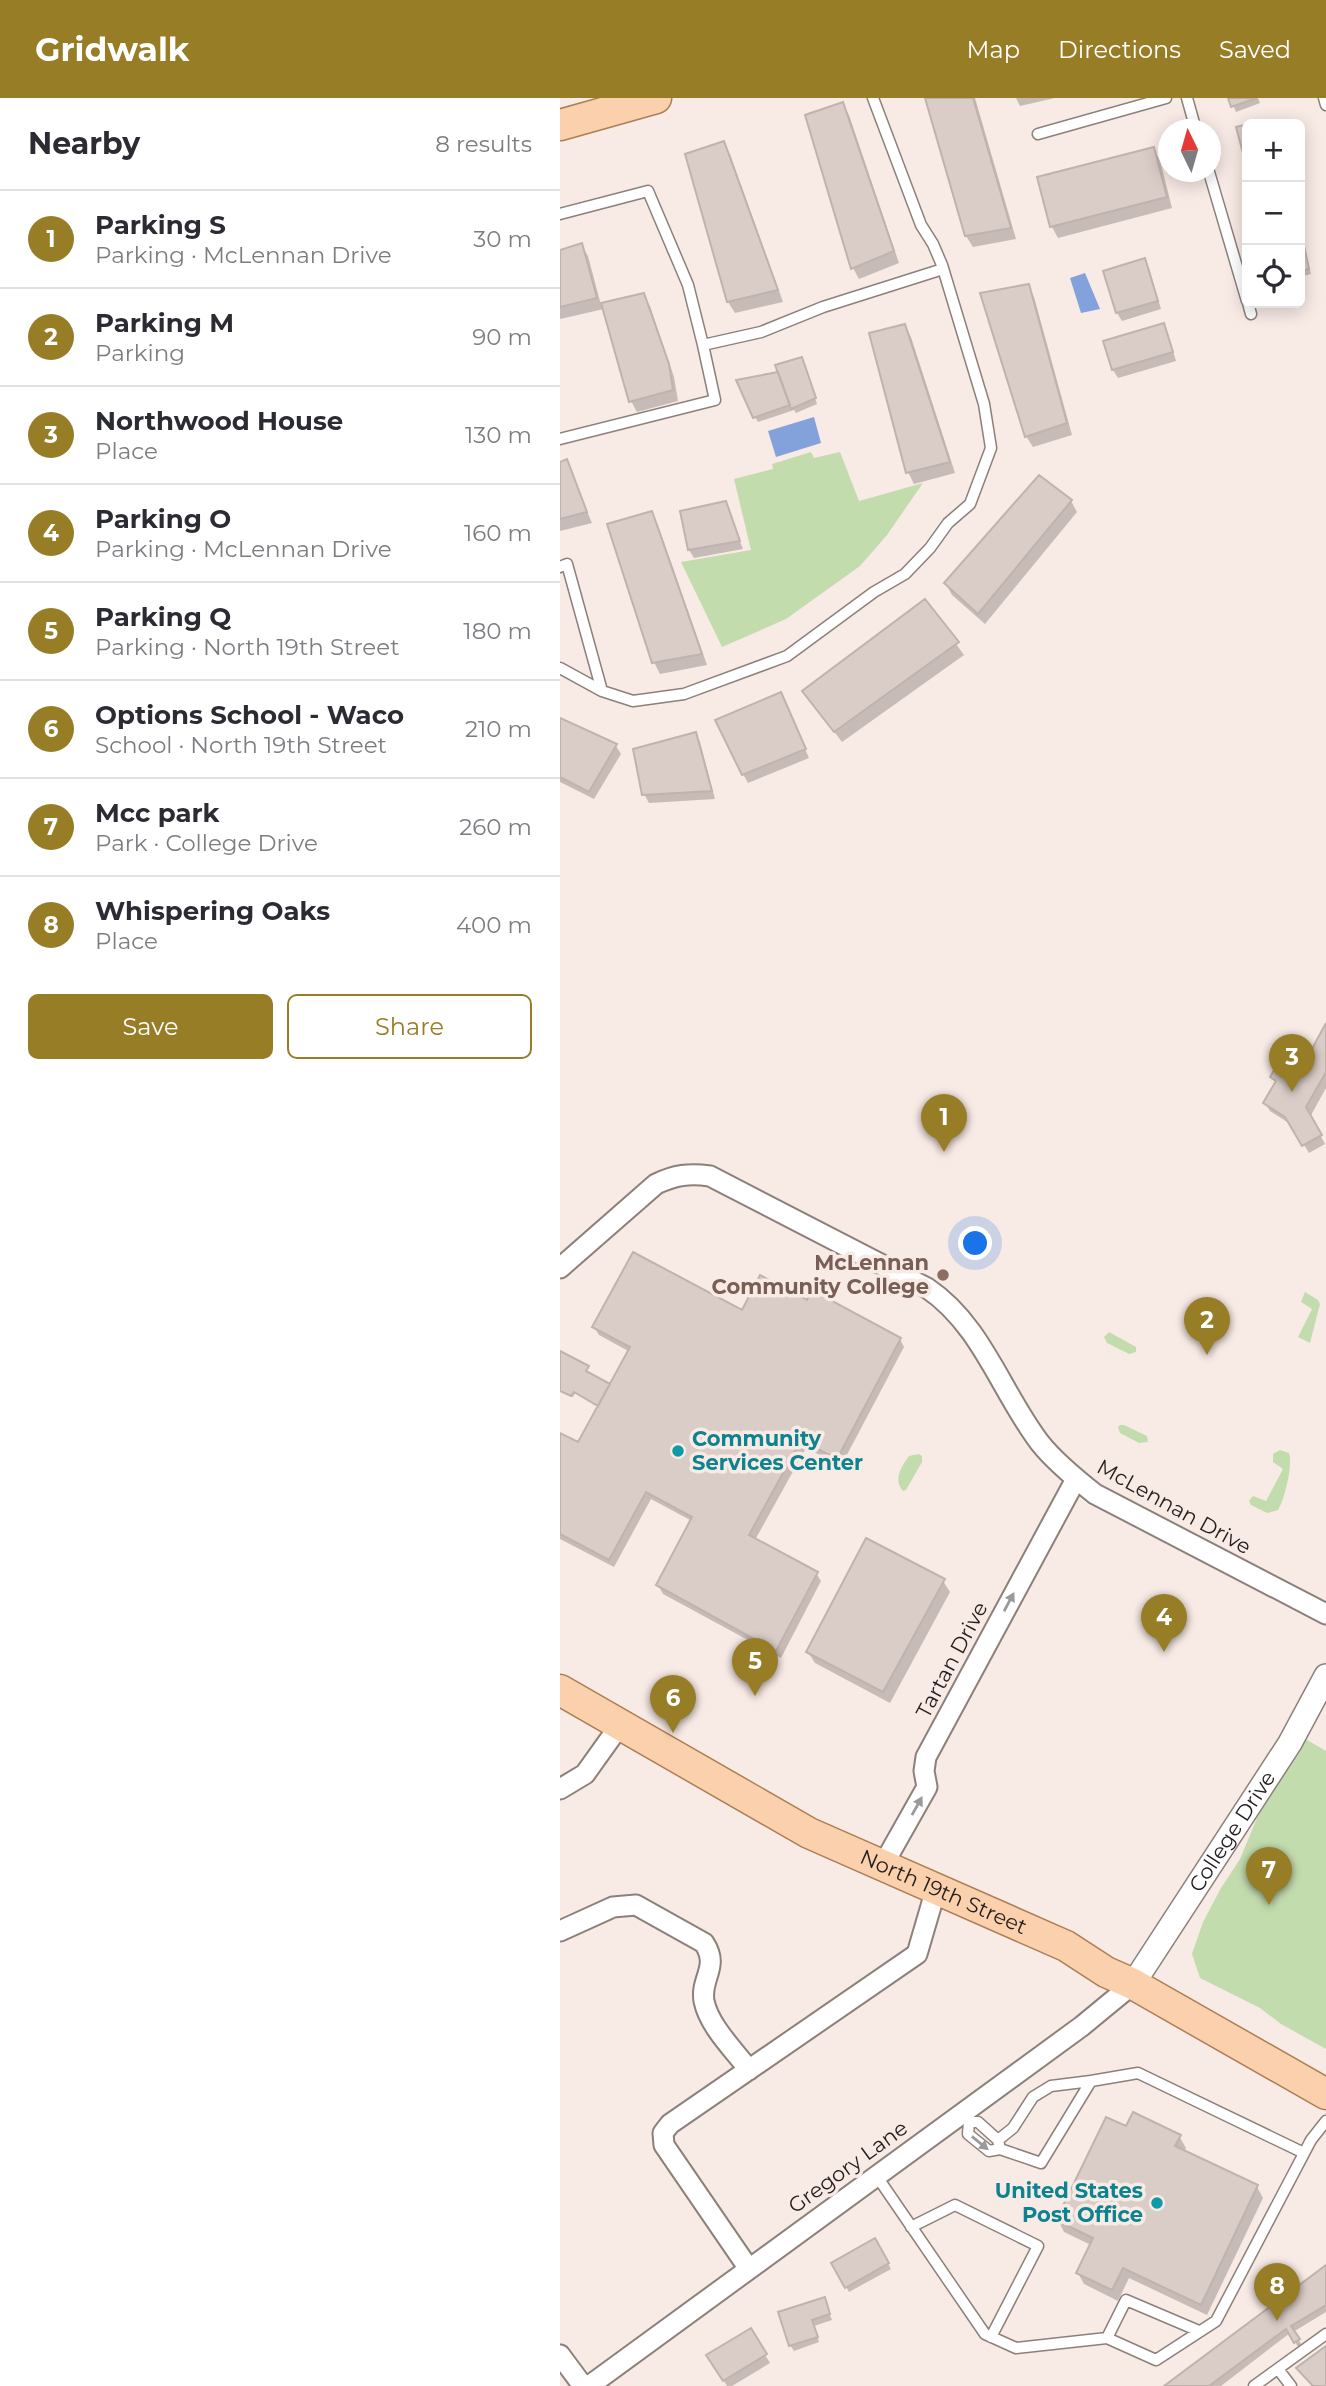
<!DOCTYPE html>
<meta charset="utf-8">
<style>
body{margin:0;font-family:Montserrat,sans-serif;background:#f7f7f7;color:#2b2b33}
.controls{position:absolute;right:21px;top:21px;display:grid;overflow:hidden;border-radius:10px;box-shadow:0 4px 18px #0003}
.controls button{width:63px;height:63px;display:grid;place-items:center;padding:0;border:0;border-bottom:2px solid #e1e1e2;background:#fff;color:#2b2b33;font:35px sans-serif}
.compass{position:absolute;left:598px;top:21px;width:63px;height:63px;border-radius:50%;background:#fff;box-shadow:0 4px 18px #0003;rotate:355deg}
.you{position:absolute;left:416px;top:1146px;width:24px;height:24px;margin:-18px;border:5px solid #fff;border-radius:50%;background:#1a73e8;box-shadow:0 0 0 10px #1a73e833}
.badge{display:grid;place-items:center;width:46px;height:46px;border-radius:50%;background:#977d25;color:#fff;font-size:23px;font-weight:700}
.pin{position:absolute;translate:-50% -58px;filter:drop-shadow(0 2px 4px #0008)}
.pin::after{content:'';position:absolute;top:37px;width:24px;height:21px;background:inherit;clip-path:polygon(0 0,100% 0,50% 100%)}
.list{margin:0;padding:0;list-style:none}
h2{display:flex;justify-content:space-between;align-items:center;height:91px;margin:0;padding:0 28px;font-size:30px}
h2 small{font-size:23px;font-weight:400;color:#7c7c81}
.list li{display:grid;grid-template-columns:46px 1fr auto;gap:21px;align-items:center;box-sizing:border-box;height:98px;padding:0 28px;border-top:2px solid #e1e1e2}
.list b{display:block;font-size:26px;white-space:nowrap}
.list p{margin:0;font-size:23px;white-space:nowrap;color:#7c7c81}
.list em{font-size:23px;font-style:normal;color:#7c7c81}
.actions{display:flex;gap:14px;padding:21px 28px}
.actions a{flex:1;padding:16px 0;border:2px solid #977d25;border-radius:10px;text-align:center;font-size:24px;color:#977d25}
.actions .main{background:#977d25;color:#fff}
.icon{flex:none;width:38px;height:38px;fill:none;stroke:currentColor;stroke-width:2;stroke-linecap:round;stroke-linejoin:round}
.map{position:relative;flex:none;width:766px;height:2288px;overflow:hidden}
header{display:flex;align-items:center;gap:42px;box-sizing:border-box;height:98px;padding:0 35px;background:#977d25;color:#fff}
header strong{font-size:33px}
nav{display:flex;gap:38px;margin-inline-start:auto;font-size:24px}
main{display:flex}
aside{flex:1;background:#fff}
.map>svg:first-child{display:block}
</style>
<header>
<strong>Gridwalk</strong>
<nav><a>Map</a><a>Directions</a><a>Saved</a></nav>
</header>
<main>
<aside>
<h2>Nearby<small>8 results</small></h2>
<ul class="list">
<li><span class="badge">1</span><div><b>Parking S</b><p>Parking · McLennan Drive</p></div><em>30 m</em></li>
<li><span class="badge">2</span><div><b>Parking M</b><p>Parking</p></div><em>90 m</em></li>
<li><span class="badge">3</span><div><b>Northwood House</b><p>Place</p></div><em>130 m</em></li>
<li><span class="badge">4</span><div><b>Parking O</b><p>Parking · McLennan Drive</p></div><em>160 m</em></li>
<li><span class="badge">5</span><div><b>Parking Q</b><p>Parking · North 19th Street</p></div><em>180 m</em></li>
<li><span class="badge">6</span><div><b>Options School - Waco</b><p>School · North 19th Street</p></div><em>210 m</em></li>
<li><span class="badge">7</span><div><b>Mcc park</b><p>Park · College Drive</p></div><em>260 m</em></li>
<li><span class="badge">8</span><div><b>Whispering Oaks</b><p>Place</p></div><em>400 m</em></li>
</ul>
<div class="actions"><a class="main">Save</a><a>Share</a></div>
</aside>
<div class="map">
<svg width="766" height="2288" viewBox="0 0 766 2288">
<rect width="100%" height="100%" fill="#f8eae5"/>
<path fill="#c3dcae" d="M251,354L254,360L280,354L299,403L363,385L327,437L300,468L226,521L162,549L121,464L191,452L174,381L213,371L212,366Z
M745,1194L758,1202L760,1206L750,1245L738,1239L752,1211L741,1204Z
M549,1234L576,1249V1254L569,1256L547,1245L544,1239Z
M560,1327H564L587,1338L588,1344L579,1345L560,1335L558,1329Z
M720,1352L729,1355C733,1366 725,1401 718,1412L707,1415L691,1407L689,1403L693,1398L706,1403L723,1371L713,1364V1356Z
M359,1356L362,1358V1364L346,1392L343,1393C333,1382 341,1369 349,1358Z
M742,1639L766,1653V1951L721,1926L700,1910L640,1880L632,1856L643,1824L661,1790L680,1761L697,1720Z"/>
<path fill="#83a2db" d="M525,175L540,211L521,215L510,180Z
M254,319L261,345L216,359L208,333Z"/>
<path fill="#0003" d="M367,0H415L456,141L413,149L406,138Z
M456,0H495L460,8Z
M670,0H698L700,5L676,14Z
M282,6L289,17L339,165L299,181L293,170L247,18Z
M163,45L170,56L223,204L175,215L168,204Z
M593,51L600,62L612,110L498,140L492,129L479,81Z
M740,131L751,176L740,179Z
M21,147L28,158L41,207L83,197L90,208L114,279L118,303L77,314L71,303L44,211L0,221V153Z
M584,162L589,170L601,211L562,223L557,215L545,174Z
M468,188L474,199L512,337L473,349L466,338Z
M603,227L608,236L616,263L558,280L553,272L545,244Z
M345,228L351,239L395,375L354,386L348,374Z
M244,266L257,306L236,315L234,312L198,324L195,319L220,276Z
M6,364L32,425L0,433V366Z
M511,403L517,414L425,526L392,497L386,486Z
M165,405L183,451L134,460L129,452L122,414Z
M91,415L98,427L147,567L100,576L94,564Z
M365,503L404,557L282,644L244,594Z
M225,605L249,660L188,685L183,676Z
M0,622L56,648L61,656L34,701L0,684Z
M135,636L140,644L155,701L89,705L84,696Z
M766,929V990L750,1019L765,1046L749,1055L732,1027L710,1013L705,1005L716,986L712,979L746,964Z
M248,1204L340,1241L344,1249L281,1368L246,1350L195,1442L256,1475L261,1483L221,1560L103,1496L98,1487L132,1423L91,1401L54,1469L0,1441V1337L18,1346L39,1309L15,1295L13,1299L0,1293V1255L27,1269V1275L51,1288L70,1254L39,1237L34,1229L182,1214Z
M383,1483L390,1494L330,1605L255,1565L248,1554Z
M619,2038L626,2050L624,2054L697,2089L703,2100L647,2217L569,2180L558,2203L524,2186L518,2175L531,2147L504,2134L498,2122Z
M315,2142L331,2171L289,2194L273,2165Z
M766,2171V2214L733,2234L742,2247L738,2249L730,2235L661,2288H605Z
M264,2202L272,2222L254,2228L259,2244L234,2253L230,2247Z
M190,2232L210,2265L172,2288H167L149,2257Z"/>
<path fill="#dacdc8" stroke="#c0b2ad" stroke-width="2" d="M365,0H413L451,130L405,138Z
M668,0H697L671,9Z
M283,4L334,153L291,171L245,17Z
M704,22L705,26H687V58L684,59L676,29Z
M164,43L218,192L167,204L125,56Z
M594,49L607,99L490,129L477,79Z
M740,129L749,171L740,173Z
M22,145L37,200L0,209V152Z
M585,160L598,203L556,215L543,173Z
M469,186L507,325L465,339L420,195Z
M84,195L109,266L113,292L69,304L41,205Z
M604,225L613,254L552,272L543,243Z
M345,226L390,364L346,375L309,235Z
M242,259L256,300L231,311L215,267Z
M218,274L230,307L193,320L176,282Z
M7,361L27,414L0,421V364Z
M479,377L512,402L418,516L384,485Z
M166,403L180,443L128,452L120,413Z
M92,413L142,556L92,565L47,426Z
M365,501L399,544L274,634L242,593Z
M221,594L246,651L182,677L155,622Z
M0,620L57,646L29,694L0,679Z
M136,634L152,693L82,697L73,651Z
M766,925V974L746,1009L762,1037L742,1048L725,1019L703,1005L716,983L710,979L726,952L746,962Z
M73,1154L182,1212L200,1177L247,1202L252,1192L341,1240L277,1361L241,1342L189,1437L258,1474L216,1553L96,1487L132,1419L86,1394L49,1462L0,1436V1335L18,1344L70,1249L32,1229Z
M0,1253L29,1268L26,1273L50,1286L38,1308L14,1294L11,1298L0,1293Z
M306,1440L385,1481L323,1594L246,1554Z
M573,2014L621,2037L615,2048L698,2087L641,2207L563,2170L552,2192L516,2175L533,2140L496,2122L546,2019L566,2028Z
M315,2140L329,2165L285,2190L271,2165Z
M766,2167V2207L731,2228L740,2241L734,2245L726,2231L649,2288H604Z
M265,2199L270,2216L252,2222L258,2239L229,2248L218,2214Z
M191,2230L207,2256L163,2283L146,2257Z
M766,2248V2288H753L736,2270Z"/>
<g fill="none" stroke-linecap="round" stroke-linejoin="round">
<defs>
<path id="service" d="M627,0L636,32
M764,0L766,7
M478,36L606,0
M649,74L687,203
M0,116L88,93L128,187L143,247
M688,205L691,216
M0,341L155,302L143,247L201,234L263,209L383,171
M0,469L7,466L42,593
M0,570L42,593L73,603L124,596L227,558L314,494L345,476L370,450L388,425L410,406L431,350L424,306L382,167L373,146L361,127L313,0
M438,2042L453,2030L473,1999L491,1988L531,1983
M440,2051L438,2042L418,2024H409L408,2036L429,2053L440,2051L481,2065L531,1983L578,1975L744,2055
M316,2077L425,2236L456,2250L547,2240L596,2262L656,2223L751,2042L766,2023
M351,2129L395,2107L478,2148L431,2239
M547,2240L566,2202L639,2233
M718,2271L731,2288
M694,2288L766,2236"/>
<path id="minor" d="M0,1170L96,1086C115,1077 129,1075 150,1078L367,1190C422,1227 441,1294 480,1345C495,1364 516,1381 535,1396L766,1516
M0,1691L25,1676L60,1627
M323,1767L367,1689L364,1673L366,1659L516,1381
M0,1833L53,1809L76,1807L144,1845C160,1869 140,1880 144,1903C149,1928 174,1952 189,1972
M189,2171L104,2047L103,2035L110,2026L357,1856L376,1791
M0,2257L23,2288
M29,2288L522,1928L573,1886"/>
<g id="tertiary">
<path id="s1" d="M573,1886L730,1645L766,1578"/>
</g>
<g id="primary">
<path d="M0,27L96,0"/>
<path id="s2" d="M0,1592L249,1735L506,1848L546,1874L573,1886L766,1996"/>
</g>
</defs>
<use href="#service" stroke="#8c807b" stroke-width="13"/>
<use href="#minor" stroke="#8c807b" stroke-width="23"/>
<use href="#tertiary" stroke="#8c807b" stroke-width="26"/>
<use href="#primary" stroke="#ad7e55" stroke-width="33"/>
<use href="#service" stroke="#fff" stroke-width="10"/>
<use href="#minor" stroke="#fff" stroke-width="19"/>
<use href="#tertiary" stroke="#fff" stroke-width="23"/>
<use href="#primary" stroke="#fad1ac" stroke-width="30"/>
</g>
<defs><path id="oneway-solid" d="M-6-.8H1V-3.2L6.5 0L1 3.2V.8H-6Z" transform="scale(1.75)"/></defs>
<g fill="#9c9a99">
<use href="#oneway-solid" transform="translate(449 1504) rotate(-62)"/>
<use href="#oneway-solid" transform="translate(357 1708) rotate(-61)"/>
<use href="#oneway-solid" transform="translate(420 2045) rotate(39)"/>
</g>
<circle fill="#8d6e63" stroke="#f8eae5" stroke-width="2.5" cx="383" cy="1177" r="7"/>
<g fill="#0f9aa8" stroke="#f8eae5" stroke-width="2.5">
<circle cx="118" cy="1353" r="7"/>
<circle cx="597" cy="2105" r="7"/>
</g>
<g text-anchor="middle" stroke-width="7" stroke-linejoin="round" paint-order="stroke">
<g font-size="21" font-weight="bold" fill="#785e54" stroke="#f8eae5" text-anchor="end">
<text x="369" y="1172">McLennan<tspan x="369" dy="24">Community College</tspan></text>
</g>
<g font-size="21" font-weight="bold" fill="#0d838f" stroke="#f8eae5" text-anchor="start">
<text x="132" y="1348">Community<tspan x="132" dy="24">Services Center</tspan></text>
<text x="583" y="2100" text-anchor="end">United States<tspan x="583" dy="24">Post Office</tspan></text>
</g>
<g font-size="21" fill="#231e1c" stroke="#f8eae5">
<text transform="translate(614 1409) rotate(29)" y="7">McLennan Drive</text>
<text transform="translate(392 1562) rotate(-62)" y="7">Tartan Drive</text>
<text dy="7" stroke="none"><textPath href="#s1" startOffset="182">College Drive</textPath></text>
<text dy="7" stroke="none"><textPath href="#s2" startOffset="434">North 19th Street</textPath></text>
<text transform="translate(288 2069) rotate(-36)" y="7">Gregory Lane</text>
</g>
</g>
</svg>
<div class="controls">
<button>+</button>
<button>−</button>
<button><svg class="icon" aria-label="locate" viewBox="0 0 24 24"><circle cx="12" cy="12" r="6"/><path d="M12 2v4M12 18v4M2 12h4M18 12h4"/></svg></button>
</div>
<svg class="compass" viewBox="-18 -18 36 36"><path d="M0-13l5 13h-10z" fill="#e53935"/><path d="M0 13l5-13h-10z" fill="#7c7c81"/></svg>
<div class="you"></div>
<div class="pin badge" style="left:384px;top:1054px">1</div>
<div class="pin badge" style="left:647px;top:1257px">2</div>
<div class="pin badge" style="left:732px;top:994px">3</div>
<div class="pin badge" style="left:604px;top:1554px">4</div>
<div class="pin badge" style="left:195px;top:1598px">5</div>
<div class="pin badge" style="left:113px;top:1635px">6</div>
<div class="pin badge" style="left:709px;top:1807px">7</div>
<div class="pin badge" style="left:717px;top:2223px">8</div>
</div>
</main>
